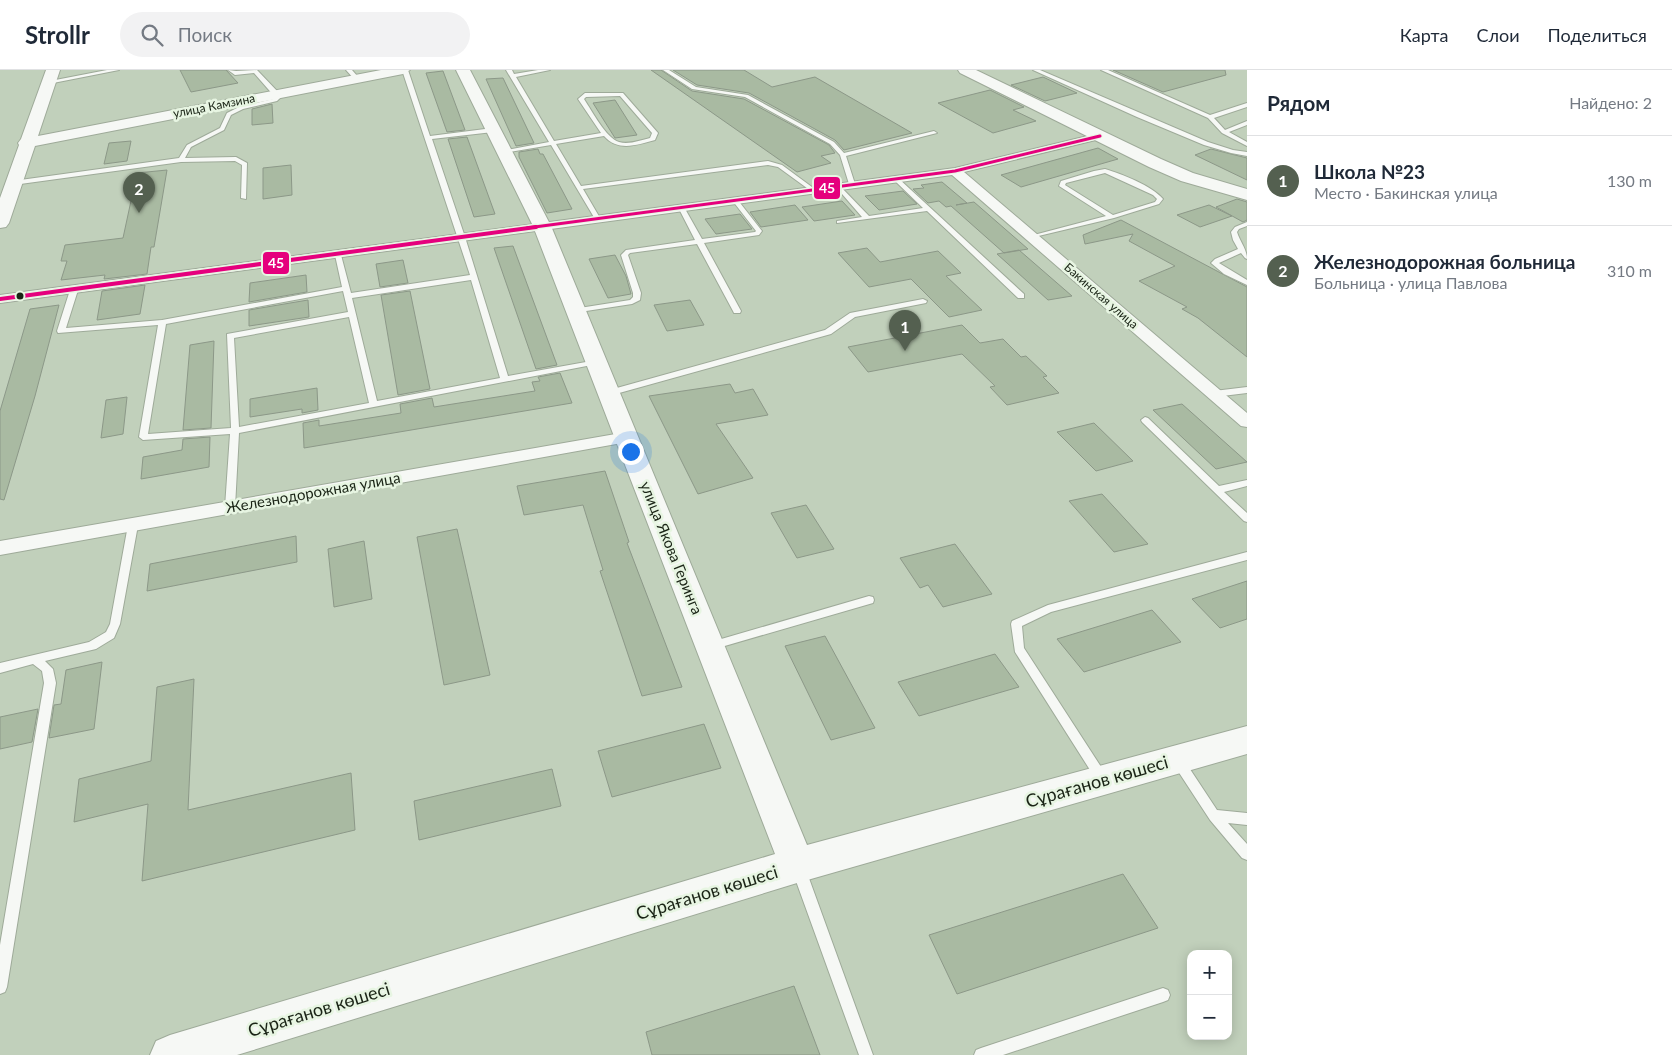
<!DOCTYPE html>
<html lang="ru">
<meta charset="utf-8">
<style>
body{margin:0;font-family:Lato,sans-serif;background:#f2f2f3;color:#1f2937}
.controls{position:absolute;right:15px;bottom:15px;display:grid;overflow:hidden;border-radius:10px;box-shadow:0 2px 12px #0003}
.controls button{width:45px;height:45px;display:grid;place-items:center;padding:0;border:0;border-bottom:1px solid #e0e1e3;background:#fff;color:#1f2937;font:25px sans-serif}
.you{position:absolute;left:630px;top:381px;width:18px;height:18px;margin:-12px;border:4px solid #fff;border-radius:50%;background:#1a73e8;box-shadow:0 0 0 8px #1a73e833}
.badge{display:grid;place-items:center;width:32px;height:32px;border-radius:50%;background:#546050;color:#fff;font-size:16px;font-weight:700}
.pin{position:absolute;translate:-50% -41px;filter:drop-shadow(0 1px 2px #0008)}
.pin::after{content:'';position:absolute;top:26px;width:18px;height:15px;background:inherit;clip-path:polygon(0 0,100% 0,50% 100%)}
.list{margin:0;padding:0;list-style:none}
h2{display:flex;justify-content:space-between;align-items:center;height:65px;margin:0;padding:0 20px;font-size:21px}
h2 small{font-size:16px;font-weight:400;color:#747a83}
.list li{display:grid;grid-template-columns:32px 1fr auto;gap:15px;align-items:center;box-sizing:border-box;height:90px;padding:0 20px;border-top:1px solid #e0e1e3}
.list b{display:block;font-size:19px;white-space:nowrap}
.list p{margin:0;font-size:16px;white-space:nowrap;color:#747a83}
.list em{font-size:16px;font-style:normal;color:#747a83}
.icon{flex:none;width:28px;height:28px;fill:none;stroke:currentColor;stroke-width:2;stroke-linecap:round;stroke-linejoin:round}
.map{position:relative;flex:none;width:1247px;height:985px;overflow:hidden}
header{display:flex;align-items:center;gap:30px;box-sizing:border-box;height:70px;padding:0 25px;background:#fff;border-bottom:1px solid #e0e1e3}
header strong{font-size:24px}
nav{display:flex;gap:28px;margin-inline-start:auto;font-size:18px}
.search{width:350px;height:45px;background:#f2f2f3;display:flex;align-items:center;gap:12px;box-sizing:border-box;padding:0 18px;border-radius:28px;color:#747a83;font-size:19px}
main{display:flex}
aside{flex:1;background:#fff}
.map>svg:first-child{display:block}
</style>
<header>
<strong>Strollr</strong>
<div class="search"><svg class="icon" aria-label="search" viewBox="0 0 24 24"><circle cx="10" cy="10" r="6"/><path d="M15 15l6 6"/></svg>Поиск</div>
<nav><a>Карта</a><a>Слои</a><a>Поделиться</a></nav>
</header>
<main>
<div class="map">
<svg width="1247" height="985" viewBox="0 0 1247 985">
<rect width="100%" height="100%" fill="#c1d0bb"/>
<path fill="#a9baa2" stroke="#8c9888" d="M180,0H226L238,13L191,22Z
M651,0H661L692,21L744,29L829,75L835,83L821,86L831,93L797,102Z
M673,0H744L772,17L815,7L912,63L844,80L835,70L749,23L697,15Z
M1113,0H1225L1226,5L1163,22Z
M443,1L465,60L447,62L426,3Z
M1043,7L1077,23L1045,31L1011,15Z
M503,8L534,73L516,76L486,9Z
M990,20L1024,37L1013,40L1036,51L993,63L938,33Z
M615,30L637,65L615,68L593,33Z
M272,34L273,53L252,55V39Z
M467,67L495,144L474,147L448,69Z
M131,71L127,91L104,94L109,73Z
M1098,78L1118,89L1021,117L1001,105Z
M538,79L540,84H543L572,139L547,143L519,87V82Z
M1211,79L1247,88V110L1195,85Z
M291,95L292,125L263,129V98Z
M167,100L154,177H151L147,204L104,209L105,205L61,210L67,191H61L65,175L123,168L137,103Z
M942,112L967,133L956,135L974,132L1028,179L1004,183L951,136L946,137L939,131L928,133L913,119L924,118L921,115Z
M903,121L917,134L879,140L865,126Z
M1237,129L1247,132V150L1243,152L1216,137Z
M842,131L855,145L814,151L802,137Z
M795,135L808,150L761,157L750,142Z
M1209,135L1232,146L1200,157L1177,145Z
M740,144L752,159L716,164L705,149Z
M1121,150L1247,217V287L1198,248L1182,239L1187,237L1139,211L1175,196L1129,171L1133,164L1085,174L1083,165Z
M513,176L557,295L536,299L494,178Z
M867,178L880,192L938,181L961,203L946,206L982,240L949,247L911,209L869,217L838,183Z
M1019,180L1072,226L1048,230L997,184Z
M615,185L626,206L631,224L608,228L589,189Z
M403,190L408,213L380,217L376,194Z
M306,205L307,222L249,232L250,213Z
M145,215L140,244L97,250L102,221Z
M410,221L430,319L398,325L381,225Z
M308,230L309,247L249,256V240Z
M690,230L704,255L667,261L654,235Z
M59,235L35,326L4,430L0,429V341L30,239Z
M962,255L980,273L1003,269L1021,287L1026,286L1047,306L1043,307L1059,323L1007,335L990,317L995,316L962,284L868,302L848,277Z
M214,271L211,358L183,360L190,275Z
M560,303L572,333L304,378L303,353L319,350V356L401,343L400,334L432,328L434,337L535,321L532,312L540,311L538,307Z
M730,314L735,323L753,319L768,345L716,354L753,408L698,424L649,326Z
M317,318L318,340L302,343V339L250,347V329Z
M127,327L123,364L101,368L106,330Z
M1182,334L1247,392L1216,399L1153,340Z
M1094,353L1133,391L1096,401L1057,362Z
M210,367L209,397L141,409L143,387L182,380L183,369Z
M605,401L629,472L627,473L682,617L642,626L600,501L603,500L583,435L524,445L517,416Z
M1102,424L1148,474L1114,482L1069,431Z
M806,435L834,479L797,488L771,443Z
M457,459L490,605L444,615L417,467Z
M296,466L297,492L147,521L150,494Z
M364,471L372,529L334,537L328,479Z
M955,474L992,524L943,537L928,515L920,518L900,488Z
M1247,511V549L1220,558L1192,529Z
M1152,540L1181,572L1084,602L1057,569Z
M825,566L875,658L831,670L785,576Z
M995,584L1019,617L919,646L898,612Z
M102,592L94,659L49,668L54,635L61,634L66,600Z
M194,609L188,740L351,703L355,760L142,811L148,734L74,752L79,709L151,691L157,617Z
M38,639L32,672L0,679V647Z
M704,654L721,698L612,727L598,681Z
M552,699L561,736L419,770L414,731Z
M1123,804L1158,858L957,924L929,865Z
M794,916L820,985H652L646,962Z"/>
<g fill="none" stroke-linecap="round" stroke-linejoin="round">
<defs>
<path id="lane" d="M107,0H119L48,14L45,12Z
M228,0L236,1L257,0L279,23L281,27L277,31L243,39L231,45L224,60L191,77L185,88L236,87L247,93L246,129L241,128L242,95L235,91L181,92L13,115L10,113L13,111L179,88L187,75L220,58L227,43L239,37L273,29L275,27L254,3L235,5Z
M346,0H352L359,8V10H355Z
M402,0H408L430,66L493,58L496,60L493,62L432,69L465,167L508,306L597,290L601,292L597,294L239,363L235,437L230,440L227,439L225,437L230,364L143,370L139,367L158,255L58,263L57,261L70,220L74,218L78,220L66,258L162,250L342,217L335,185L338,183L341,185L351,223L470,205ZM471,210L500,308L377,331L352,228ZM343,221L348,242L227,264L231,358L148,364L166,254ZM349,247L369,333L239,357L234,268Z
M506,0H512L514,4L538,0H550L516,7L554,71L601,63L578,29L585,23H623L658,63L655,70C637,75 618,82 604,66L556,74L581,116L768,91L782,95L816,120L811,121L778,97L768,95L583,119L600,148L595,149L551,75L504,83L501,81L549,72ZM620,26L652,63L650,68C641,70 629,75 619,72C606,68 592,41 584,29L586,27Z
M663,0H669L696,17L748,25L834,72L844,83L934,61L937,63L846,86L855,114L852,116L849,114L840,85L830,74L745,27L692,19Z
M1033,0H1040L1208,72L1233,80L1247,82V86L1231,83L1204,75L1137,47Z
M1101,0H1108L1210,45L1247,33V37L1214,48L1225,60L1247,51V55L1229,62L1247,72V76L1222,63L1208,48Z
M1105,99C1122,104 1152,116 1163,129L1159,134L1114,148L1030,168V166L1106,146L1059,116L1061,111L1094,101ZM1105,103L1153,125L1157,129L1155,132L1113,145L1065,115L1066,113Z
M894,108H898L1024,224V228H1018L927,141L837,153V151L862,147L836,117V115L838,114L869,146L923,138L894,110Z
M735,128L737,129L762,161L759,165L704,173L741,241L740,243H734L733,241L697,174L630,183L628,185L641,223L640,230L632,234L573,243V239L630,230L633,227V223L621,185L626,180L695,170L678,137L679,136L684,137L702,169L755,162L756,161L732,130Z
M1247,152V156L1239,159L1237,162C1240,172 1247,179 1247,189L1245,188L1241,183L1219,193L1247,210V215L1224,204L1211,193L1215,189L1238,179L1233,170L1231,162L1235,157Z
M923,229L927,231L926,233L855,247L831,264L612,325H606L605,323L606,321L825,260L850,243Z
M1247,317V323L1214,327L1210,324L1214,321Z
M1145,347L1148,348L1219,416L1247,410V416L1224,422L1247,443V452L1244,451L1142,352L1141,350Z
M133,452L138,455L120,554L114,568L96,579L45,591L53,599L56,613L7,917L5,922L0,924V875L44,613L42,601L33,594L0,603V593L89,572L106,562L110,554L128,455Z
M1247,482V490L1051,542L1022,556L1024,578L1105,703L1107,707L1105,711L1101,713L1097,711L1015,582L1011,554L1012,551L1048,535Z
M869,526L873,527L874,530L873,533L711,580L707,579L706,576L707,573L711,572Z
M1178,686L1182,687L1217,740L1247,743V755L1228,753L1247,774V790L1242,788L1210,750L1174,695L1172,691L1174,687Z
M799,794L804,795L806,800L873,985H859L792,800L794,795Z
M1163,918L1168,920L1170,925L1168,930L1163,932L1003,985H974L976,980L981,978Z"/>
<path id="street" d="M1100,63L1105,66L1104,68L964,102L1247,343V357L1241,356L952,105L0,233V225L955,98Z
M627,362L633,363L635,367L633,371L0,485V471Z"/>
<path id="secondary" d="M46,0H60L38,66L381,0H410L403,4L35,76L9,153L6,157L0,158V128L19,75L18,73L21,69Z
M456,0H470L551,156L807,775L1247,656V684L797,813L237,985H150L156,971L170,965L775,784L533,156Z
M958,0H976L1161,89L1193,103L1247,119V130L1181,111L1149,97L960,3Z"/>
</defs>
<use href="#lane" stroke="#9eaa99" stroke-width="2"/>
<use href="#street" stroke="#9eaa99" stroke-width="2"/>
<use href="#secondary" stroke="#9eaa99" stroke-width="2"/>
<use href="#lane" fill="#f6f8f5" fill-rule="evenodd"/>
<use href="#street" fill="#f6f8f5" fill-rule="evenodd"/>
<use href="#secondary" fill="#f6f8f5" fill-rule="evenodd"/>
<defs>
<path id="bus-1-far1" d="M527,158L955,101L1100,66"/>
<path id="bus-1" d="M0,229L536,157"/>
</defs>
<use href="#bus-1-far1" stroke="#e7f5e2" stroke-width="5"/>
<use href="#bus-1" stroke="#e7f5e2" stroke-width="7"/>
<use href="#bus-1-far1" stroke="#e5007d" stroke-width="3"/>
<use href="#bus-1" stroke="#e5007d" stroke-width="4"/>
</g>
<circle fill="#1a2416" stroke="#e7f5e2" stroke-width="2" cx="20" cy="226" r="4.5"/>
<g text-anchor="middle" stroke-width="5" stroke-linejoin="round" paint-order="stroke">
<g font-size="12" fill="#1a2416" stroke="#e7f5e2">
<text transform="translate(214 36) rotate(-11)" y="4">улица Камзина</text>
<text transform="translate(1101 226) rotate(41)" y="4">Бакинская улица</text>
</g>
<g font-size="15" fill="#1a2416" stroke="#e7f5e2">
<text transform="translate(313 423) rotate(-10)" y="5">Железнодорожная улица</text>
<text transform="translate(671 478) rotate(68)" y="5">улица Якова Геринга</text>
</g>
<g font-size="18" fill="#1a2416" stroke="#e7f5e2">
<text transform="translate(1097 712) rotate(-16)" y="6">Сұрағанов көшесі</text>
<text transform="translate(707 823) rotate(-17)" y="6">Сұрағанов көшесі</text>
<text transform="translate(319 940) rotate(-17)" y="6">Сұрағанов көшесі</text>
</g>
</g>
<g stroke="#e7f5e2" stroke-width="2">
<rect x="813" y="106" width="28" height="24" rx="5" fill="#e5007d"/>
<rect x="262" y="181" width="28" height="24" rx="5" fill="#e5007d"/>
</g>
<g font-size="14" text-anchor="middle" font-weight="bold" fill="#fff">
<text x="827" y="123">45</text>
<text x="276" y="198">45</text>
</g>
</svg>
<div class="controls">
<button>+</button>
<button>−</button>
</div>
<div class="you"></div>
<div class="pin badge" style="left:905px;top:281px">1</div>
<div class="pin badge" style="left:139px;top:143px">2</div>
</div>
<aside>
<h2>Рядом<small>Найдено: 2</small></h2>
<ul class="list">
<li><span class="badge">1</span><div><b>Школа №23</b><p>Место · Бакинская улица</p></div><em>130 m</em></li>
<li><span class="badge">2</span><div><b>Железнодорожная больница</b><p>Больница · улица Павлова</p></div><em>310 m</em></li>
</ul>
</aside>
</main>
